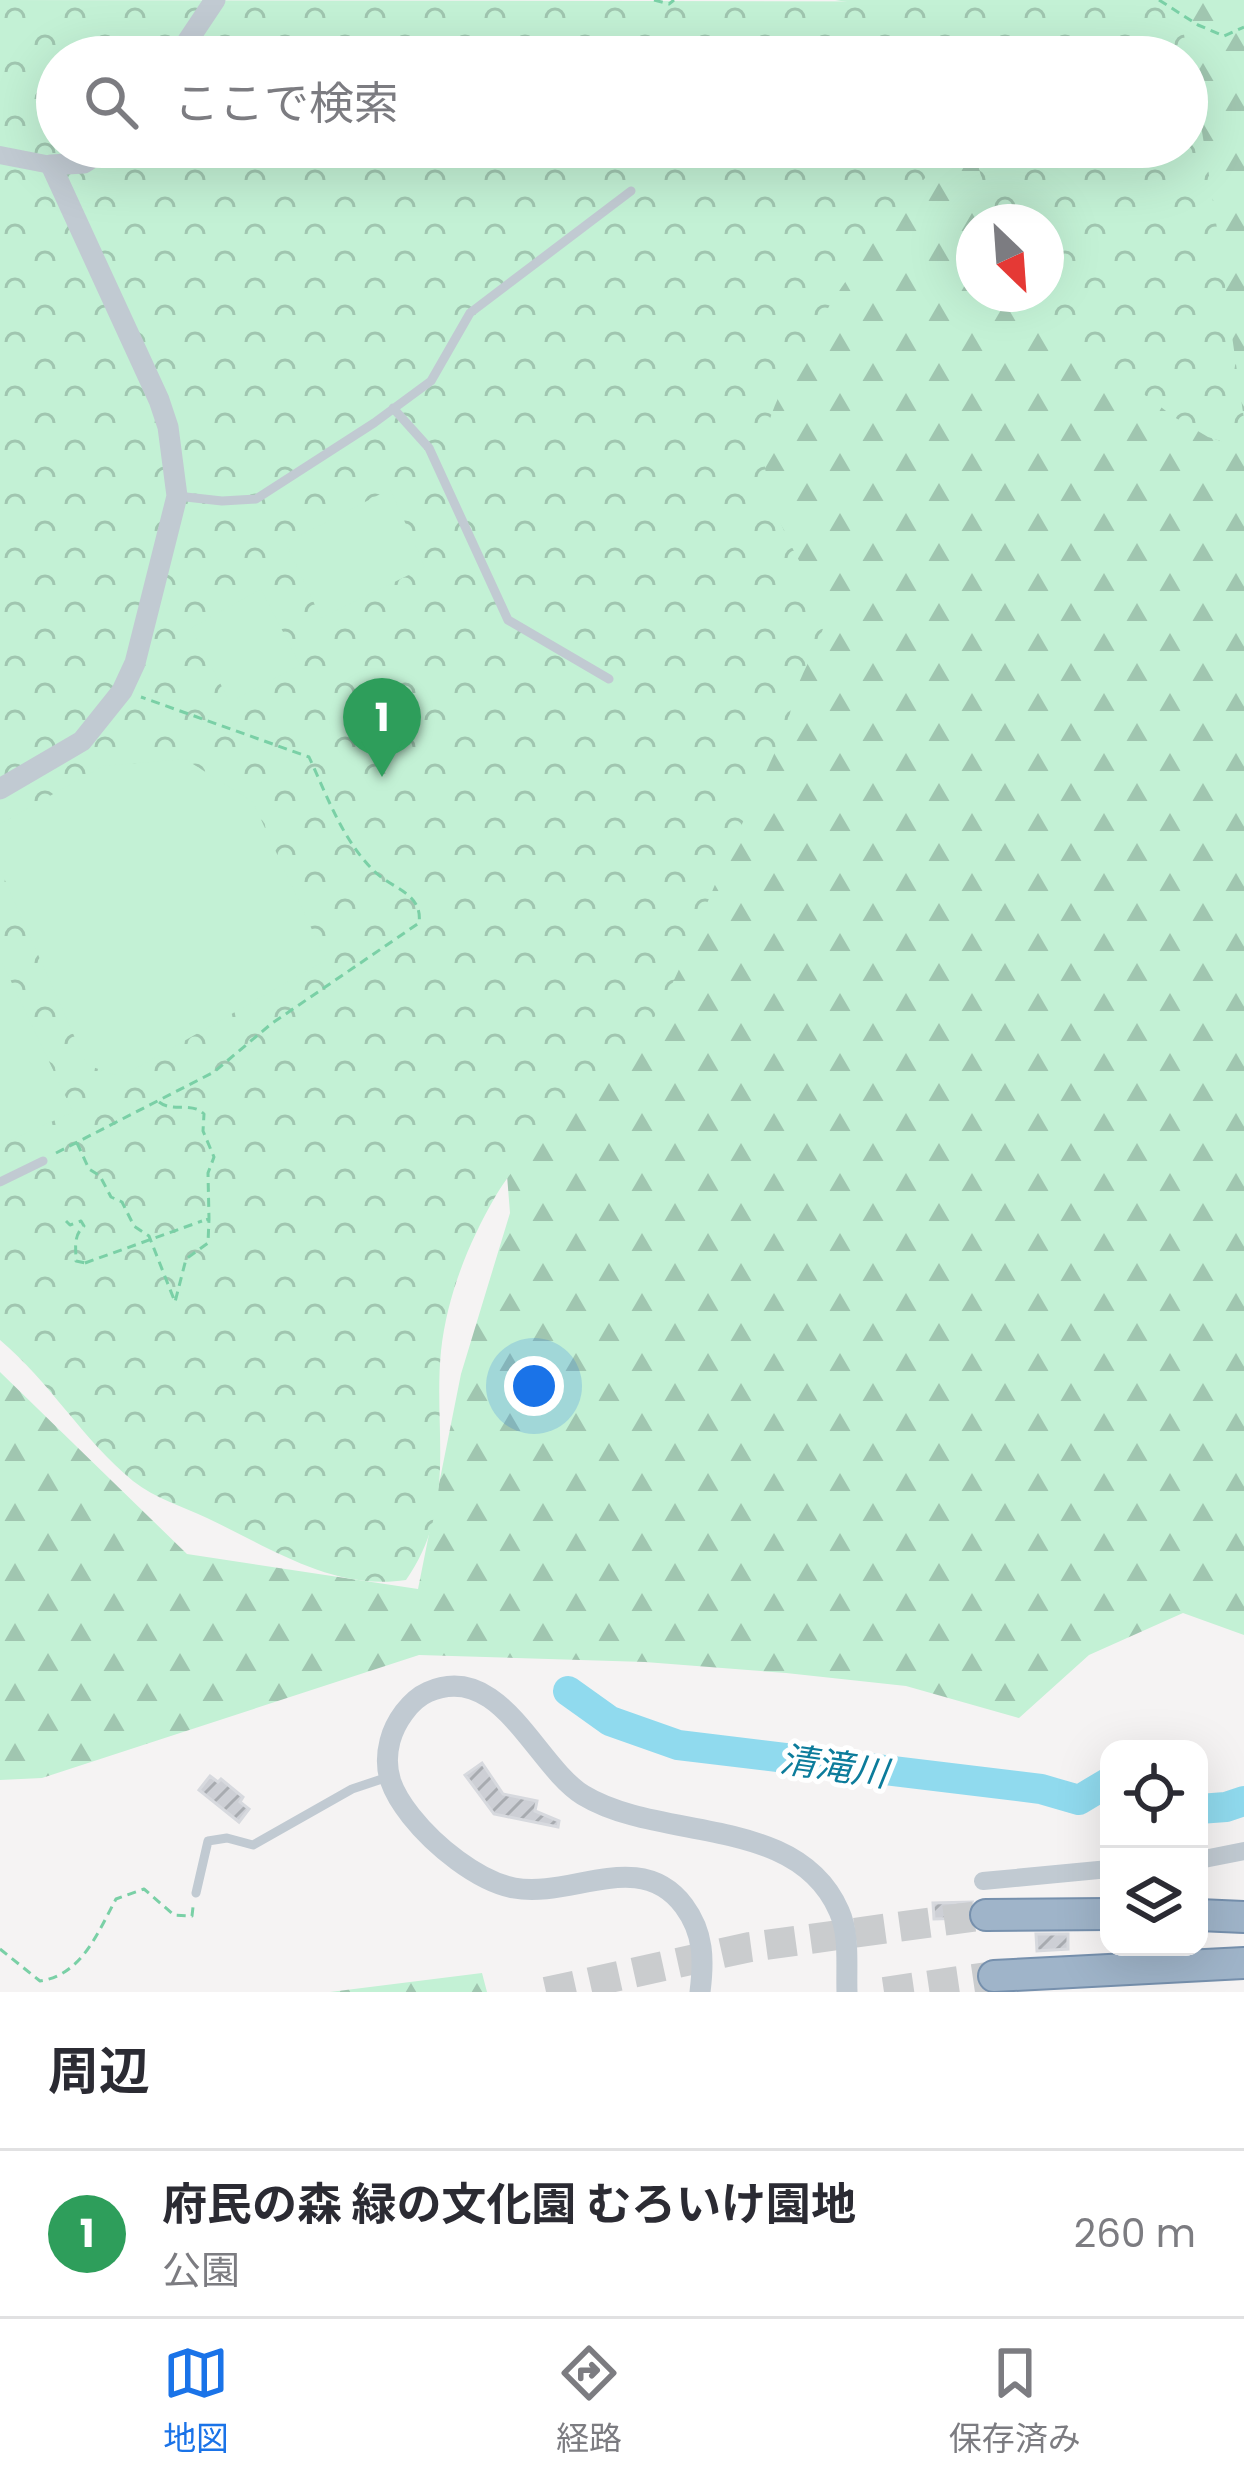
<!DOCTYPE html>
<html lang="ja">
<meta charset="utf-8">
<style>
body{margin:0;font-family:Poppins,"Noto Sans JP",sans-serif;background:#f2f2f3;color:#2b2b33}
.controls{position:absolute;right:36px;bottom:36px;display:grid;overflow:hidden;border-radius:24px;box-shadow:0 12px 48px #0002}
.controls button{width:108px;height:108px;display:grid;place-items:center;padding:0;border:0;border-bottom:3px solid #e1e1e2;background:#fff;color:#2b2b33;font:60px sans-serif}
.compass{position:absolute;left:956px;top:204px;width:108px;height:108px;border-radius:50%;background:#fff;box-shadow:0 12px 48px #0002;rotate:155deg}
.you{position:absolute;left:534px;top:1386px;width:42px;height:42px;margin:-30px;border:9px solid #fff;border-radius:50%;background:#1a73e8;box-shadow:0 0 0 18px #1a73e833}
.badge{display:grid;place-items:center;width:78px;height:78px;border-radius:50%;background:#1a73e8;color:#fff;font-size:39px;font-weight:700}
.pin{position:absolute;translate:-50% -99px;filter:drop-shadow(0 3px 6px #0008)}
.pin::after{content:'';position:absolute;top:63px;width:42px;height:36px;background:inherit;clip-path:polygon(0 0,100% 0,50% 100%)}
.list{margin:0;padding:0;list-style:none}
h2{display:flex;justify-content:space-between;align-items:center;height:156px;margin:0;padding:0 48px;font-size:51px}
h2 small{font-size:39px;font-weight:400;color:#7c7c81}
.list li{display:grid;grid-template-columns:78px 1fr auto;gap:36px;align-items:center;box-sizing:border-box;height:168px;padding:0 48px;border-top:3px solid #e1e1e2}
.list b{display:block;font-size:45px;white-space:nowrap}
.list p{margin:0;font-size:39px;white-space:nowrap;color:#7c7c81}
.list em{font-size:39px;font-style:normal;color:#7c7c81}
.icon{flex:none;width:66px;height:66px;fill:none;stroke:currentColor;stroke-width:2;stroke-linecap:round;stroke-linejoin:round}
.map{position:relative;flex:none;width:1244px;height:1992px;overflow:hidden}
.search{position:absolute;background:#fff;box-shadow:0 12px 48px #0002;left:36px;right:36px;top:36px;height:132px;display:flex;align-items:center;gap:30px;box-sizing:border-box;padding:0 42px;border-radius:66px;color:#7c7c81;font-size:45px}
.sheet{height:324px;background:#fff}
nav{display:flex;justify-content:space-around;align-items:center;box-sizing:border-box;height:168px;border-top:3px solid #e1e1e2;background:#fff;font-size:33px;color:#7c7c81}
nav a{display:grid;justify-items:center;gap:6px}
nav .on{color:#1a73e8}
.map>svg:first-child{display:block}
</style>
<div class="map">
<svg width="1244" height="1992" viewBox="0 0 1244 1992">
<defs>
<pattern id="forest-firs" width="22" height="20" patternUnits="userSpaceOnUse" patternTransform="scale(3)"><rect width="22" height="20" fill="#c3f1d5"/><path d="M5 1l3.5 6h-7zM16 11l3.5 6h-7z" fill="#a0c6b0"/></pattern>
<pattern id="park-crowns" width="20" height="18" patternUnits="userSpaceOnUse" patternTransform="scale(3)"><rect width="20" height="18" fill="#c3f1d5"/><path d="M2 6a3 3 0 1 1 6 0M12 15a3 3 0 1 1 6 0" fill="none" stroke="#a0c6b0"/></pattern>
<pattern id="building-hatch" width="6" height="6" patternUnits="userSpaceOnUse" patternTransform="scale(3)"><rect width="6" height="6" fill="#cdcfd5"/><path d="M-1 1l2-2M0 6l6-6M5 7l2-2" fill="none" stroke="#a8abb0"/></pattern>
</defs>
<rect width="100%" height="100%" fill="#f5f3f3"/>
<path fill="url(#forest-firs)" fill-rule="evenodd" d="M835,0H1244V1635L1183,1613L1089,1655L1019,1718L906,1686L786,1673L645,1662L419,1655L42,1778L0,1780V1372L187,1554L418,1589L461,1374L510,1213L501,1100L769,147H1187V57ZM974,222H1046V294H974Z
M482,1973L487,1992H330Z"/>
<path fill="url(#park-crowns)" d="M0,0L1177,2C1208,140 1223,279 1244,419L1243,448L1208,437L1174,417L1011,294H1046V222H985L981,176L973,147H1187V57H57V147H956C904,189 764,383 764,449C764,506 796,555 823,603C824,609 826,615 825,621C823,635 803,671 797,688C792,702 790,718 784,732C756,795 725,858 699,923C684,958 669,996 647,1028C605,1092 534,1130 495,1197C468,1244 447,1296 441,1351C433,1433 458,1505 406,1580C333,1591 271,1548 207,1518C182,1506 156,1499 133,1481C83,1440 49,1381 0,1340Z"/>
<path fill="#c3f1d5" d="M390,489L425,567L321,618L286,543Z
M261,589L300,665L230,702L191,628Z
M185,759L253,802L326,960L121,1077L87,1065L0,869V824L103,766Z
M0,958L73,1112L0,1145Z"/>
<g fill="none" stroke-linecap="round" stroke-linejoin="round">
<path stroke="#90daee" stroke-width="30" d="M568,1691L610,1721L678,1745L1041,1789L1079,1800L1109,1782
M1199,1809L1226,1807L1244,1801"/>
</g>
<path fill="url(#building-hatch)" stroke="#d7d9de" stroke-width="3" d="M482,1763L503,1794L537,1801L535,1811L559,1821L558,1827L494,1814L465,1775Z
M210,1776L218,1782L221,1779L243,1797L240,1802L249,1809L239,1822L199,1790Z
M972,1902L967,1918L934,1919L933,1903Z
M1036,1934H1068V1949L1037,1951Z"/>
<g fill="none" stroke-linecap="round" stroke-linejoin="round">
<path stroke="#caccce" stroke-width="30" stroke-dasharray="30 15" stroke-linecap="butt" d="M546,1992L750,1947L986,1915
M884,1992L994,1976"/>
<defs>
<path id="trunk" d="M986,1915L1109,1914
M1199,1915L1244,1917
M994,1976L1244,1963"/>
</defs>
<use href="#trunk" stroke="#7690ad" stroke-width="34"/>
<path stroke="#7ad0a6" stroke-width="3" stroke-dasharray="9 6" stroke-linecap="butt" d="M654,0L669,4L674,0
M1159,0L1198,25L1224,36L1244,27
M159,1102C173,1113 191,1101 204,1114L203,1131L214,1157L208,1173L209,1219L202,1221
M77,1143L89,1169L100,1176L111,1197L122,1202L134,1226L149,1236L175,1302L186,1259L208,1243L209,1219
M56,1153L214,1072L271,1024L419,923C423,893 392,889 374,871C342,839 328,798 309,757L141,697
M66,1221L70,1225L81,1221L84,1226C73,1236 76,1247 76,1261L85,1263
M0,1949L40,1981C82,1975 98,1932 116,1899L144,1889L174,1915L192,1916L193,1907"/>
<path stroke="#c1cad2" stroke-width="9" d="M393,408L429,448L508,620L609,679
M177,496L222,501L256,499L374,423L431,381L470,313L631,191
M0,1182L43,1161
M196,1893L208,1841L227,1838L253,1845L352,1789L388,1777"/>
<path stroke="#c1cad2" stroke-width="18" d="M0,155L51,165
M1199,1860L1244,1851
M983,1881L1109,1869"/>
<path stroke="#c1cad2" stroke-width="21" d="M177,57L215,0
M0,789L82,741L122,691L135,663L177,496L168,427L159,400L51,165L84,163L109,147
M700,1992C704,1960 704,1933 684,1906C640,1847 571,1899 514,1888C477,1881 434,1845 411,1816C393,1793 382,1772 390,1741C395,1722 410,1700 428,1692C500,1660 535,1765 583,1795C660,1842 797,1814 839,1911C850,1935 846,1966 847,1992"/>
<use href="#trunk" stroke="#9fb4c9" stroke-width="30"/>
<path stroke="#7ad0a6" stroke-width="3" stroke-dasharray="9 6" stroke-linecap="butt" d="M85,1263L202,1221"/>
</g>
<g text-anchor="middle" stroke-width="10" stroke-linejoin="round" paint-order="stroke">
<g font-size="36" font-style="italic" fill="#0c7c9b" stroke="#fff">
<text transform="translate(834 1766) rotate(8)" y="13">清滝川</text>
</g>
</g>
</svg>
<div class="controls">
<button><svg class="icon" aria-label="locate" viewBox="0 0 24 24"><circle cx="12" cy="12" r="6"/><path d="M12 2v4M12 18v4M2 12h4M18 12h4"/></svg></button>
<button><svg class="icon" aria-label="layers" viewBox="0 0 24 24"><path d="M12 4l9 5-9 5-9-5zM3 14l9 5 9-5"/></svg></button>
</div>
<svg class="compass" viewBox="-18 -18 36 36"><path d="M0-13l5 13h-10z" fill="#e53935"/><path d="M0 13l5-13h-10z" fill="#7c7c81"/></svg>
<div class="you"></div>
<div class="pin badge" style="left:382px;top:777px;background:#2e9e5b">1</div>
<div class="search"><svg class="icon" aria-label="search" viewBox="0 0 24 24"><circle cx="10" cy="10" r="6"/><path d="M15 15l6 6"/></svg>ここで検索</div>
</div>
<section class="sheet">
<h2>周辺<small></small></h2>
<ul class="list">
<li><span class="badge" style="background:#2e9e5b">1</span><div><b>府民の森 緑の文化園 むろいけ園地</b><p>公園</p></div><em>260 m</em></li>
</ul>
</section>
<nav>
<a class="on"><svg class="icon" aria-label="map" viewBox="0 0 24 24"><path d="M3 6l6-2 6 2 6-2v14l-6 2-6-2-6 2zM9 4v14M15 6v14"/></svg>地図</a>
<a><svg class="icon" aria-label="directions" viewBox="0 0 24 24"><path d="M12 3l9 9-9 9-9-9zM9 14v-3h6M13 9l2 2-2 2"/></svg>経路</a>
<a><svg class="icon" aria-label="saved" viewBox="0 0 24 24"><path d="M7 4h10v16l-5-4-5 4z"/></svg>保存済み</a>
</nav>
